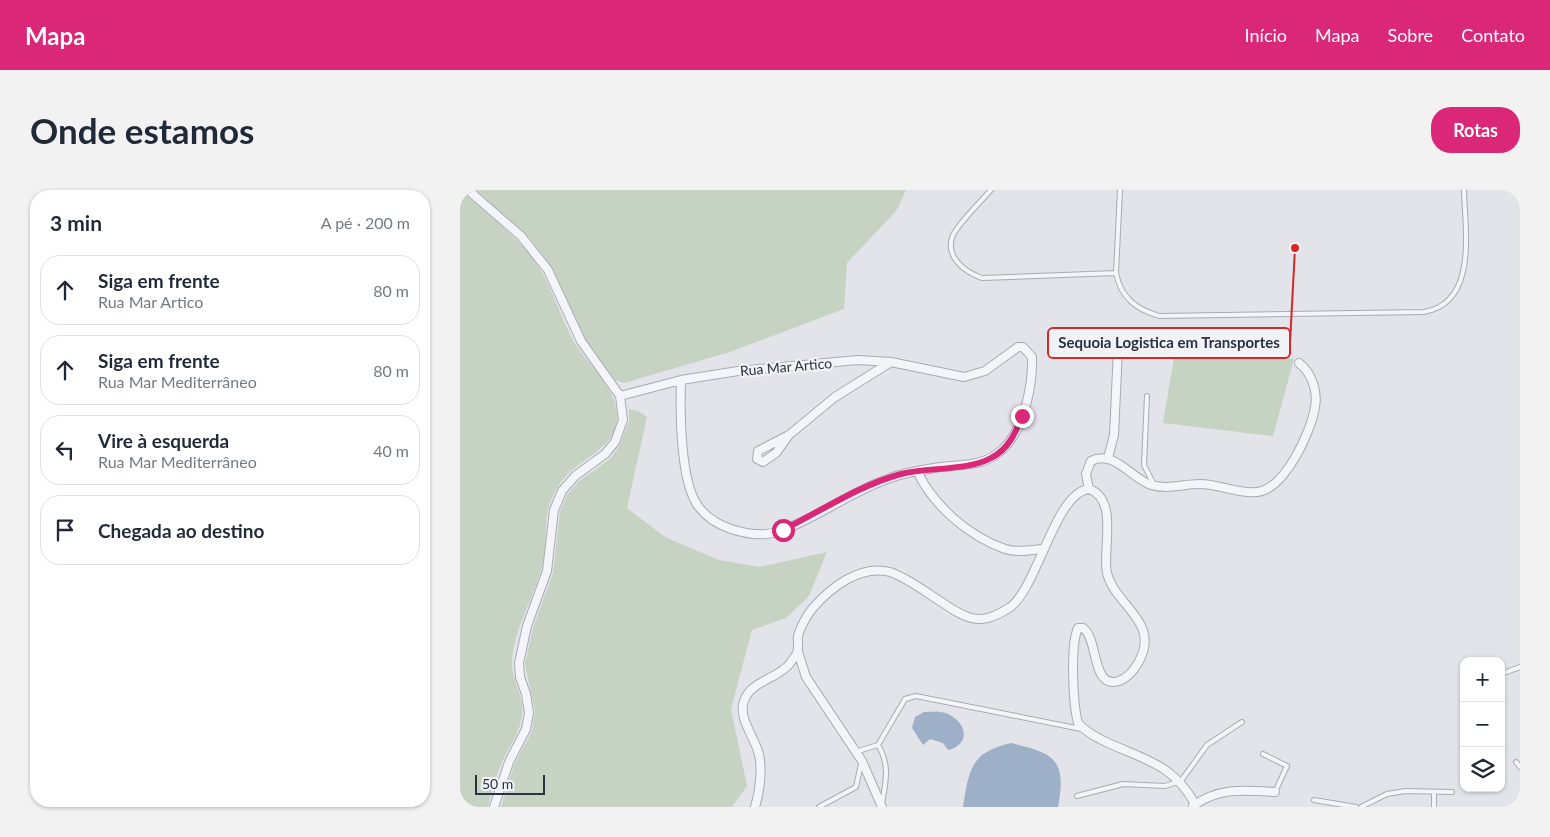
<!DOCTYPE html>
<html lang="pt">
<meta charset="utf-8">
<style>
body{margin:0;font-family:Lato,sans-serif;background:#f2f2f3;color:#1f2937}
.controls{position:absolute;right:15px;bottom:15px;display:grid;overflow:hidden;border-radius:10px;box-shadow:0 1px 4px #0004}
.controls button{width:45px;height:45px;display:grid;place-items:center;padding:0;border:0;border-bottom:1px solid #e0e1e3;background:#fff;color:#1f2937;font:25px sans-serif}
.scale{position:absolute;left:15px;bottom:12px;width:70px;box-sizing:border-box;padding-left:5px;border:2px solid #2a3141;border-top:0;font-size:14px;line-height:18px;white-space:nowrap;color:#2a3141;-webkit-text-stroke:4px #f1f3f7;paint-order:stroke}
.stop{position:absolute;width:15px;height:15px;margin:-11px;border:4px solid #db2777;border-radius:50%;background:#fff}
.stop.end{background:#db2777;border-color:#fff;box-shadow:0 1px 5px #0008}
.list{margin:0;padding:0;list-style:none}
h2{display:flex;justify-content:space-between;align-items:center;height:65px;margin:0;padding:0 20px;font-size:21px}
h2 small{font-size:16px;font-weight:400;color:#747a83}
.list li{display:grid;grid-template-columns:32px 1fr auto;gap:15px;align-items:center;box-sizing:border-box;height:70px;margin:0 10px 10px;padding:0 10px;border:1px solid #e0e1e3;border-radius:20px}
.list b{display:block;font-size:19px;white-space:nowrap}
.list p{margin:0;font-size:16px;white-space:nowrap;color:#747a83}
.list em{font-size:16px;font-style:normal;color:#747a83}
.icon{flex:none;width:28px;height:28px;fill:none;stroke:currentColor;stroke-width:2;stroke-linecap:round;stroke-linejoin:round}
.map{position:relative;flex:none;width:1060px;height:617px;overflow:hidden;border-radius:20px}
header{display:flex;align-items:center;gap:30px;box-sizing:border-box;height:70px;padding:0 25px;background:#db2777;color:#fff}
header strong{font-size:24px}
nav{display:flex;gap:28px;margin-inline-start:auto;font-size:18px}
.intro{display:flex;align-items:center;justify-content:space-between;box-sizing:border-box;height:120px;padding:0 30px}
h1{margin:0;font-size:35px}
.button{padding:12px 22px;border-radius:20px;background:#db2777;color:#fff;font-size:18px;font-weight:700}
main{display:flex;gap:30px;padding:0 30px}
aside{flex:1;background:#fff;border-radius:20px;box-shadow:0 1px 4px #0004}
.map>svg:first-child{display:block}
</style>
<header>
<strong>Mapa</strong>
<nav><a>Início</a><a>Mapa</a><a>Sobre</a><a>Contato</a></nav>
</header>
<div class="intro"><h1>Onde estamos</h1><a class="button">Rotas</a></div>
<main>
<aside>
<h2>3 min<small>A pé · 200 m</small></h2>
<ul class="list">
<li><svg class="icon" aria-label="ahead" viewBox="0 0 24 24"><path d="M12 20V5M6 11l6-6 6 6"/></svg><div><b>Siga em frente</b><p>Rua Mar Artico</p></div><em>80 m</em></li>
<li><svg class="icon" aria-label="ahead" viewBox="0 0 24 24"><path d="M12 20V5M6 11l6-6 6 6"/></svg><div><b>Siga em frente</b><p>Rua Mar Mediterrâneo</p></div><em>80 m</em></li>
<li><svg class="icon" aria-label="left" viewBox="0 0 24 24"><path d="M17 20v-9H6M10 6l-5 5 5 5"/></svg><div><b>Vire à esquerda</b><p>Rua Mar Mediterrâneo</p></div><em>40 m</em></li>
<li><svg class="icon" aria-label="arrive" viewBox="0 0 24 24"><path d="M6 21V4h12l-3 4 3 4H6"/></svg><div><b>Chegada ao destino</b></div></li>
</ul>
</aside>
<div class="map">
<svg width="1060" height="617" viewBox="0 0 1060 617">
<rect width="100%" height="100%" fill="#e2e4ea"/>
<path fill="#c6d3c3" d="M0,0C24,21 52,42 72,67C92,93 99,127 116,155C130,177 159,201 157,230C154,257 128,265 110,282C102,289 96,299 91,310C84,326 87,344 85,362C80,400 53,435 52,474C52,492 65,507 62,525C60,543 50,555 43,570C36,585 32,601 28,617H0Z
M16,0H446L437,20L387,73L384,119L270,162L164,193L155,190L125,148L92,78L79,60L64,42Z
M716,156L834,169L813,246L703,233Z
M169,219L178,221L187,227L167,318L205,347L259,370L300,377L367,362L349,406L326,428L292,440L271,519L287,596L272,617H41L54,575L72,541L75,522L65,474L73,438L93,383L100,321L107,305L119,291L150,269L160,255L169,231Z"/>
<path fill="#9eafc8" d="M464,522C472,522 481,521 488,524C507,533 511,554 488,560L483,553L470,549L463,555L452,538L455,527Z
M551,553C594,563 607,569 598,617H503C509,579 511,562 551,553Z"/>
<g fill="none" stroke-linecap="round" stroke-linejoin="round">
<defs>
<path id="lane" d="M531,0C522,10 498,34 493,45C484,67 505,82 522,88L656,83
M660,0L656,83C661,108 676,119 699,126L964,122C1018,113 1005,40 1004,0
M687,206L684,275L694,295
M1041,484L1060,477
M418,555L445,509L456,506L621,539
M395,562L418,555C430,574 426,592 422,613
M803,564L827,576L815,602
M1056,572L1060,577
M617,606L663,594L705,596L721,591L747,555L782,532
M854,610L896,617
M359,617L396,597L401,574
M901,617L927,604L945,601L992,602
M974,617V602"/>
<path id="street" d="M8,0L61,46L88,80L121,151L160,206L163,230L155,252L145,264L115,286L102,301L94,320L87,381L67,436L59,473L60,487L66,504L69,523L66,539L49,572L34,617
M558,157H563L572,167C573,195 564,239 543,259C524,277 504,274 480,277C461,280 442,283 425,290C389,303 358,327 323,340C306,347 289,345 271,339C259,335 246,327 238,316C220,291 220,221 221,190L278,181L398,170L431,172L504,187L525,181Z
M160,206L221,190
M329,245L316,263L303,272L297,269L298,261L329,245L375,207L431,172
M648,268L654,245L658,159
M457,281C473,315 508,346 545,359C557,363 571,360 583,359
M338,462L346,487L402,571L422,617
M735,614C713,574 685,570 646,552C636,547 626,542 618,533C613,514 610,455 618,438H623C639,449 631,500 659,491C667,488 674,480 678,473C702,432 655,416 647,383C642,360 659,309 629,299L626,284L631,271C653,259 671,288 691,295C708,300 723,294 740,294C759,294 778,304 797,302C825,299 851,242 855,217C858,202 852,183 839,173
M733,616C759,597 785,600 815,602
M295,617C300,601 303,577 298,561C293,545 278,527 284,511C290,493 311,490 324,479C329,476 333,469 336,465C340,459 337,452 338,446C340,438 347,425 352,419C370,398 400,374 430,382C448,388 467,403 483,413C493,420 508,430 521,429C529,429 541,423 549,418C577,400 595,302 629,299"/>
</defs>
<use href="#lane" stroke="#a7abb4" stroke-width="6"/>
<use href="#street" stroke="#a7abb4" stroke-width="10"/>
<use href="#lane" stroke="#f4f5f8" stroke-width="4"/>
<use href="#street" stroke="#f4f5f8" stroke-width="8"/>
</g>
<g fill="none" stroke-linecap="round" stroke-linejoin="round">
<path stroke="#db2777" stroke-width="6" d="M323,340C361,321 400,295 441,284C468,277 508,281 531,268C548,260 556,242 562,226"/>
</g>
<g text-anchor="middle" stroke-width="4.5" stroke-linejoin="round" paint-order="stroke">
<g font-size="14" fill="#2a3141" stroke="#f1f3f7">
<text transform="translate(326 177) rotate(-5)" y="5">Rua Mar Artico</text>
</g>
</g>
<path fill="none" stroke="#d62828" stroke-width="2" d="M835 58L830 153"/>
<circle fill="#d62828" stroke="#f1f3f7" stroke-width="2" cx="835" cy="58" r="5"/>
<rect fill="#f1f3f7" stroke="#d62828" stroke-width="2" x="588" y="138" width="242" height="30" rx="5"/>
<g font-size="15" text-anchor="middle" font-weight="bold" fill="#2a3141">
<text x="709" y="158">Sequoia Logistica em Transportes</text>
</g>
</svg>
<div class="controls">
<button>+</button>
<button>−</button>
<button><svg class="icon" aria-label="layers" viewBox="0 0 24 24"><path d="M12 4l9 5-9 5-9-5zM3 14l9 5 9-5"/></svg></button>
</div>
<div class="scale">50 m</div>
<div class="stop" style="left:323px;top:340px"></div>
<div class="stop end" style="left:562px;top:226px"></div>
</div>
</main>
